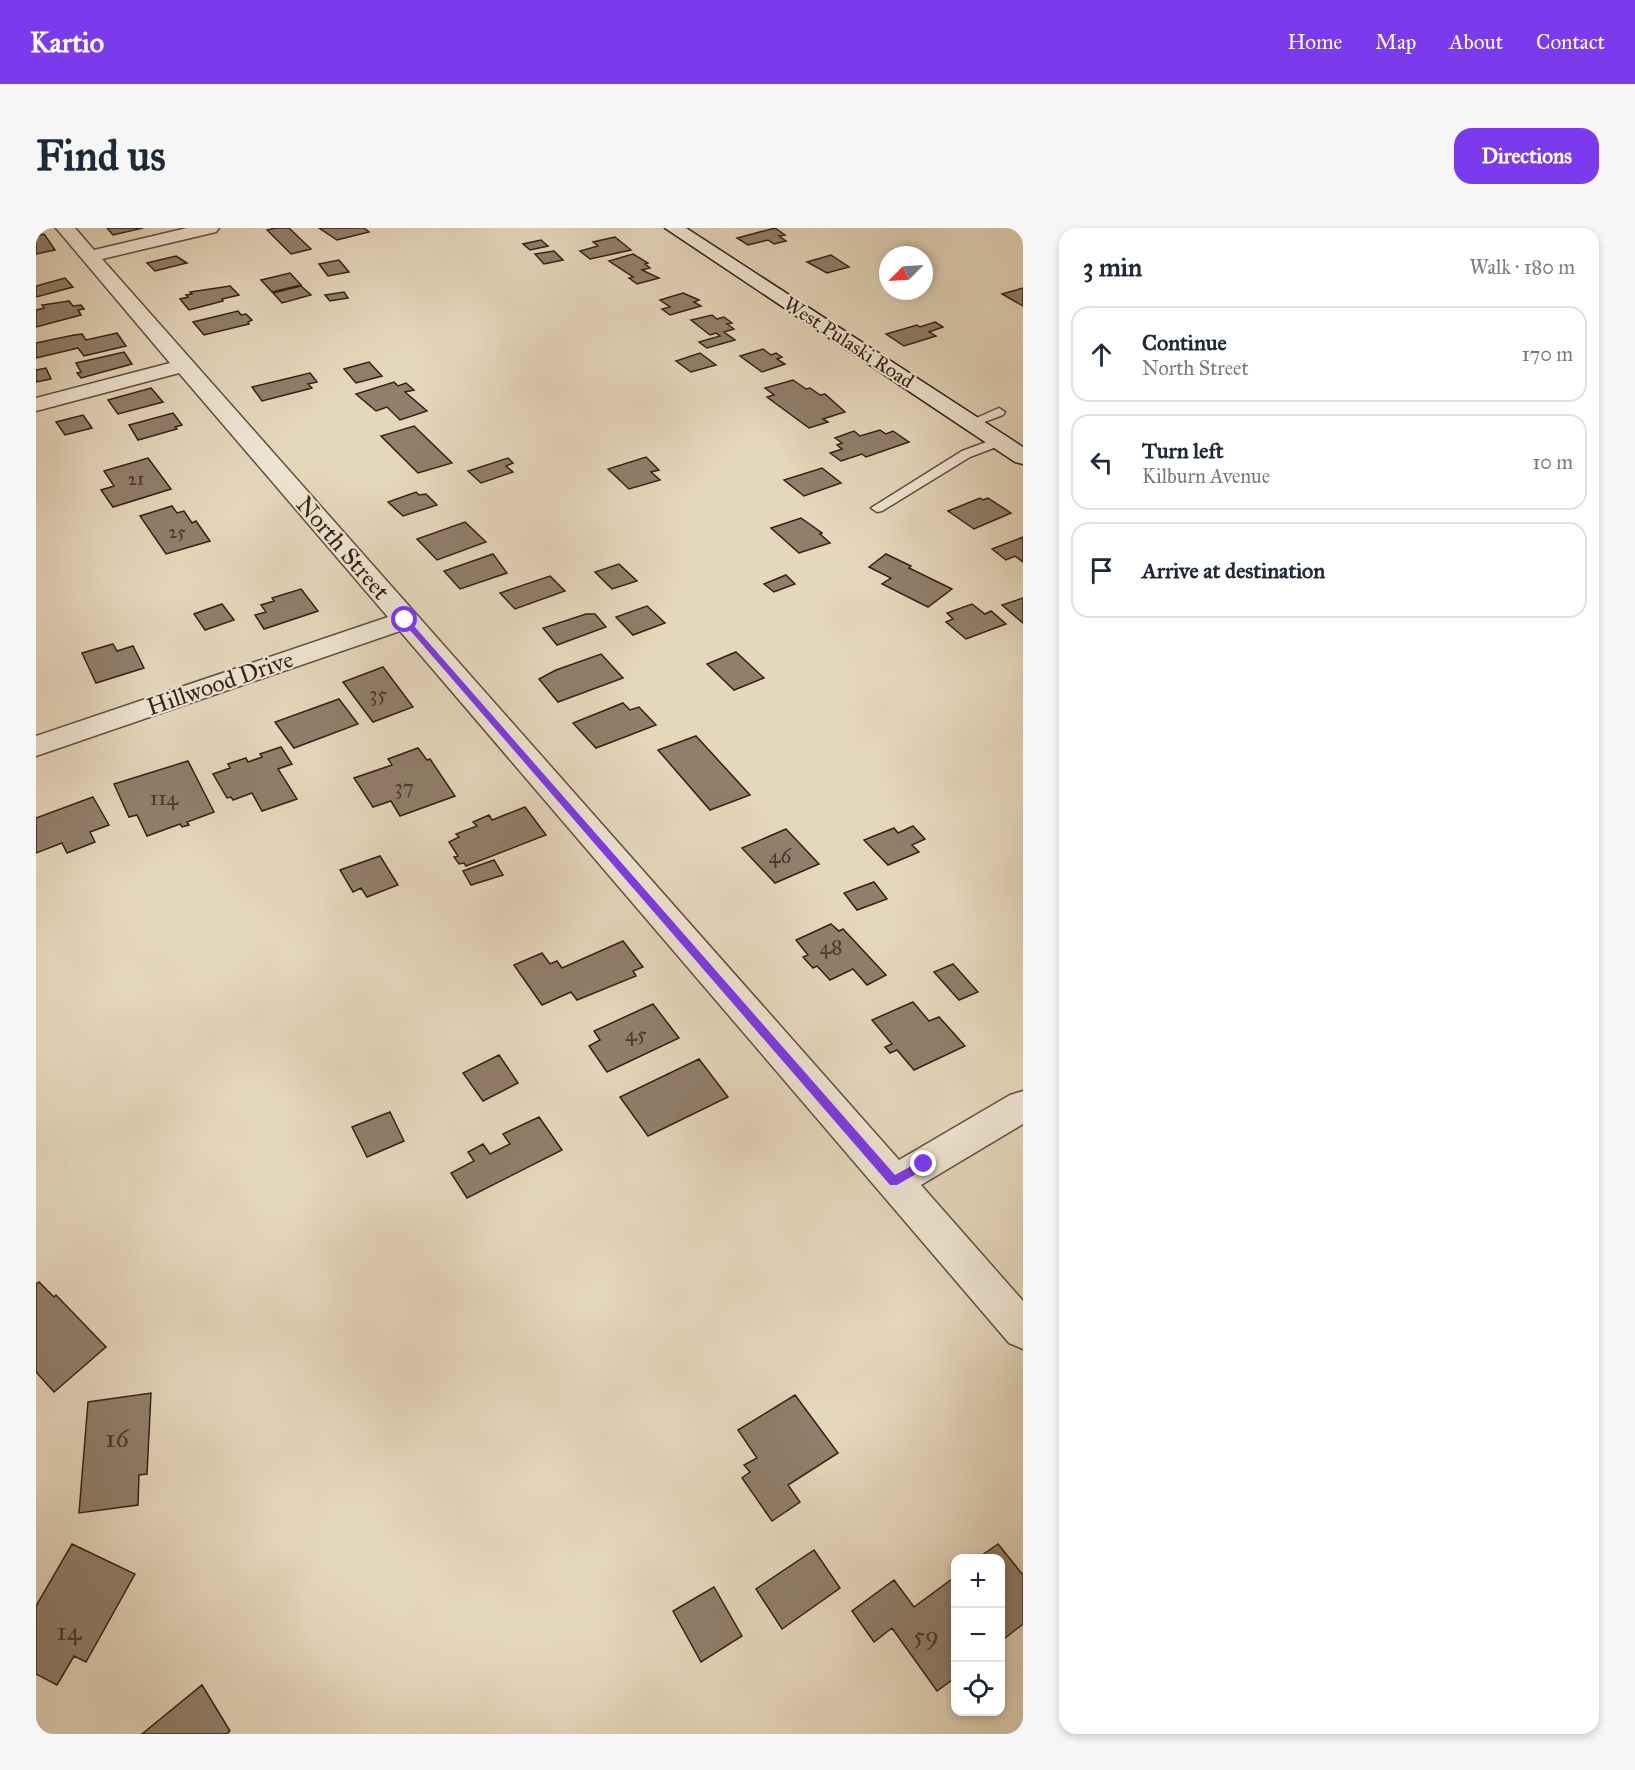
<!DOCTYPE html>
<meta charset="utf-8">
<style>
body{margin:0;font-family:"IM FELL Great Primer",serif;background:#f6f6f7;color:#1f2937}
.controls{position:absolute;right:18px;bottom:18px;display:grid;overflow:hidden;border-radius:12px;box-shadow:0 3px 9px #0003}
.controls button{width:54px;height:54px;display:grid;place-items:center;padding:0;border:0;border-bottom:2px solid #e0e1e3;background:#fff;color:#1f2937;font:30px sans-serif}
.compass{position:absolute;left:843px;top:18px;width:54px;height:54px;border-radius:50%;background:#fff;box-shadow:0 3px 9px #0003;rotate:246deg}
.stop{position:absolute;width:18px;height:18px;margin:-14px;border:4px solid #7c3aed;border-radius:50%;background:#fff}
.stop.end{background:#7c3aed;border-color:#fff;box-shadow:0 2px 6px #0008}
.list{margin:0;padding:0;list-style:none}
h2{display:flex;justify-content:space-between;align-items:center;height:78px;margin:0;padding:0 24px;font-size:26px}
h2 small{font-size:20px;font-weight:400;color:#747a83}
.list li{display:grid;grid-template-columns:39px 1fr auto;gap:18px;align-items:center;box-sizing:border-box;height:96px;margin:0 12px 12px;padding:0 12px;border:2px solid #e0e1e3;border-radius:18px}
.list b{display:block;font-size:22px;white-space:nowrap}
.list p{margin:0;font-size:20px;white-space:nowrap;color:#747a83}
.list em{font-size:20px;font-style:normal;color:#747a83}
.icon{flex:none;width:33px;height:33px;fill:none;stroke:currentColor;stroke-width:2;stroke-linecap:round;stroke-linejoin:round}
.map{position:relative;flex:none;width:987px;height:1506px;overflow:hidden;border-radius:18px}
header{display:flex;align-items:center;gap:36px;box-sizing:border-box;height:84px;padding:0 30px;background:#7c3aed;color:#fff}
header strong{font-size:28px}
nav{display:flex;gap:33px;margin-inline-start:auto;font-size:21px}
.intro{display:flex;align-items:center;justify-content:space-between;box-sizing:border-box;height:144px;padding:0 36px}
h1{margin:0;font-size:42px}
.button{padding:15px 27px;border-radius:18px;background:#7c3aed;color:#fff;font-size:21px;font-weight:700}
main{display:flex;gap:36px;padding:0 36px}
aside{flex:1;background:#fff;border-radius:18px;box-shadow:0 3px 9px #0003}
.map>svg:first-child{display:block}
</style>
<header>
<strong>Kartio</strong>
<nav><a>Home</a><a>Map</a><a>About</a><a>Contact</a></nav>
</header>
<div class="intro"><h1>Find us</h1><a class="button">Directions</a></div>
<main>
<div class="map">
<svg width="987" height="1506" viewBox="0 0 987 1506">
<rect width="100%" height="100%" fill="#e5d7bc"/>
<filter id="stains"><feTurbulence type="fractalNoise" baseFrequency=".00333" numOctaves="4"/><feColorMatrix values="0 0 0 0 .2 0 0 0 0 .09 0 0 0 0 .02 0 0 0 .5 -.17"/></filter>
<radialGradient id="worn" r=".72"><stop offset=".6" stop-color="#630" stop-opacity="0"/><stop offset="1" stop-color="#630" stop-opacity=".3"/></radialGradient>
<path fill="#907f6c" stroke="#341f15" stroke-width="1.5" d="M71,0H107L77,7Z
M240,0H253L275,21L255,26L231,2Z
M283,0H328L333,4L301,12Z
M739,0L749,7L743,8L750,13L738,16L732,12L712,17L701,10Z
M8,6L19,22L0,26V8Z
M579,9L595,22L554,31L544,23L562,18L557,14Z
M505,12L512,18L494,22L487,16Z
M518,23L527,32L508,36L499,26Z
M597,26L612,35L609,36L614,40L606,42L623,50L601,56L593,50L597,49L573,33Z
M795,27L813,39L791,45L771,34Z
M140,28L151,35L119,43L111,35Z
M303,32L313,44L292,48L283,36Z
M254,45L265,57L236,64L225,52Z
M29,50L37,59L0,69V58Z
M194,58L203,67L186,71L187,73L153,82L144,71L152,69L150,67L156,66L154,64Z
M265,58L275,67L246,75L237,65Z
M987,60V78L966,66Z
M308,64L312,70L294,73L289,67Z
M647,65L663,72L658,74L665,78L634,87L626,81L634,79L624,72Z
M33,73L37,78L45,77L48,81L42,82L45,87L0,99V82L8,80L6,77Z
M202,83L205,87L210,86L216,92L212,94L213,96L168,107L157,94Z
M676,87L681,91L688,89L696,95L691,96L698,101L688,104L699,112L671,120L663,114L684,108L680,105L674,107L655,92Z
M899,94L907,99L893,104L900,108L868,118L850,106L881,97L884,99Z
M81,105L90,118L48,128L42,120L0,130V115L38,107L46,106L50,112Z
M727,121L735,127L740,125L746,129L741,131L749,136L726,144L704,128Z
M88,124L96,136L45,150L41,145L45,144L40,135Z
M664,125L680,137L655,144L640,133Z
M333,134L346,148L320,155L308,141Z
M10,140L15,151L0,154V142Z
M274,145L281,154L272,156L276,160L226,173L216,159Z
M757,152L770,161L774,160L784,167L789,166L809,184L787,191L792,194L773,200L731,169L738,167L729,160Z
M358,154L362,158L370,155L378,162L369,164L391,183L364,192L351,179L340,183L320,166Z
M115,160L127,174L82,186L72,172Z
M137,185L146,197L139,199L141,201L102,212L93,197Z
M47,187L56,200L29,207L20,194Z
M378,198L416,235L382,245L345,208Z
M844,202L850,206L857,203L873,214L830,229L826,226L805,233L794,225L806,221L801,217L806,215L799,210L818,203L824,208Z
M610,229L623,242L615,244L624,252L593,261L572,241Z
M112,230L135,261L77,279L65,262L78,258L68,243Z
M472,230L477,235L470,238L477,244L445,255L432,243Z
M786,240L805,255L768,268L748,252Z
M380,264L383,267L390,266L401,277L367,288L352,274Z
M944,270L947,272L952,270L975,285L938,301L912,283Z
M136,278L141,285L148,283L156,295L160,293L174,313L130,326L104,288Z
M765,290L786,305L784,306L794,315L763,325L735,300Z
M429,294L450,314L401,332L381,311Z
M987,309V334L979,328L970,332L956,321Z
M457,326L471,345L424,361L408,343Z
M850,326L875,338L873,340L916,361L892,379L846,356L855,350L833,339Z
M583,336L601,353L576,361L559,344Z
M750,347L759,356L738,364L728,356Z
M514,348L529,363L479,381L464,365Z
M265,361L282,383L228,401L219,387L230,384L225,377L238,373L236,370Z
M987,370V395L966,377Z
M186,376L198,392L169,402L158,386Z
M936,376L949,386L955,383L970,396L930,411L910,394L917,391L911,385Z
M611,378L629,395L597,407L580,389Z
M550,386H559L570,399L521,417L507,400Z
M77,416L81,423L97,418L108,440L60,455L46,425Z
M700,424L728,450L698,462L671,436Z
M565,426L587,450L522,474L503,451L520,442Z
M347,439L377,479L337,494L307,454Z
M303,471L322,496L258,520L239,494Z
M587,475L594,482L603,479L620,497L560,520L537,495Z
M660,508L714,567L674,582L622,522Z
M245,519L256,536L242,541L261,571L226,583L216,565L197,572L195,569L191,570L177,546L194,540L192,536L210,530L212,534L226,529L224,526Z
M382,520L391,532L394,531L419,568L364,588L355,573L337,579L318,550L356,537L352,531Z
M152,533L178,584L151,594L153,597L146,599L144,596L111,608L101,587L93,589L78,556Z
M57,569L73,597L54,604L59,614L31,625L26,615L0,625V590Z
M489,579L510,607L430,638L428,635L423,636L418,629L422,628L413,614L423,609L420,606L441,598L437,594L453,587L456,592Z
M877,598L889,611L876,617L883,624L852,637L828,612L858,600L862,605Z
M750,601L783,636L739,655L706,620Z
M344,628L362,657L331,669L325,660L317,664L304,642Z
M458,632L467,647L435,657L427,643Z
M838,654L851,671L821,682L808,665Z
M795,696L803,703L807,701L850,747L831,757L817,741L794,752L781,738L777,740L767,729L772,727L760,712Z
M587,713L607,739L597,743L600,748L541,772L535,764L506,777L478,737L506,725L514,736L521,733L526,740Z
M917,736L942,764L923,772L898,744Z
M877,774L893,793L903,789L929,818L878,842L861,822L854,825L849,819L856,816L836,792Z
M617,776L643,810L571,844L553,818L564,812L558,803Z
M463,827L482,855L447,873L427,845Z
M663,831L692,869L612,908L584,869Z
M354,884L368,913L331,929L316,899Z
M503,889L526,922L431,970L415,945L438,933L432,924L447,916L454,926L474,916L467,906Z
M3,1054L18,1069L20,1067L70,1119L18,1164L0,1144V1056Z
M115,1165L111,1246L103,1247L102,1277L43,1285L52,1174Z
M759,1167L802,1225L752,1257L764,1274L736,1293L706,1250L714,1244L708,1237L721,1230L702,1202Z
M36,1316L99,1346L50,1434L38,1428L21,1457L0,1446V1378Z
M962,1316L987,1347V1396L964,1414V1330H942Z
M778,1322L804,1360L746,1401L720,1361Z
M920,1348V1449L901,1463L856,1400L838,1414L816,1383L858,1352L878,1379Z
M678,1359L706,1408L665,1434L637,1383Z
M166,1457L194,1503L191,1506H106Z"/>
<g fill="none" stroke-linecap="round" stroke-linejoin="round">
<defs>
<path id="lane" d="M963,180L969,184L967,187L935,199L929,195Z
M964,209L970,213L968,216L934,229L846,283L841,284L835,280L926,223Z"/>
<path id="street" d="M20,0H39L58,22L151,0H183L180,4L66,31L863,932L974,867L987,863V896L885,957L987,1073V1121L973,1115L364,403L0,528V508L352,389L143,145L0,183V170L134,135Z"/>
<path id="secondary" d="M629,0H650L987,219V236L979,234Z"/>
</defs>
<use href="#lane" stroke="#604d3f" stroke-width="3"/>
<use href="#street" stroke="#604d3f" stroke-width="3"/>
<use href="#secondary" stroke="#341f15" stroke-width="3"/>
<use href="#lane" fill="#eee5d3" fill-rule="evenodd"/>
<use href="#street" fill="#eee5d3" fill-rule="evenodd"/>
<use href="#secondary" fill="#eee5d3" fill-rule="evenodd"/>
</g>
<path fill="#7c3aed" d="M366,390H371L859,947L888,931L894,936L892,939L861,957H854L366,393Z"/>
<g text-anchor="middle" stroke-width="4.5" stroke-linejoin="round" paint-order="stroke">
<g font-size="18" fill="#4b372b">
<text x="100" y="257">21</text>
<text x="141" y="310">25</text>
</g>
<g font-size="20" fill="#341f15" stroke="#eee5d3">
<text transform="translate(813 114) rotate(33)" y="7">West Pulaski Road</text>
</g>
<g font-size="21" fill="#4b372b">
<text x="342" y="473">35</text>
<text x="368" y="566">37</text>
<text x="128" y="577">114</text>
<text x="744" y="635">46</text>
<text x="795" y="726">48</text>
<text x="600" y="813">45</text>
</g>
<g font-size="24" fill="#341f15" stroke="#eee5d3">
<text transform="translate(307 320) rotate(49)" y="8">North Street</text>
<text transform="translate(184 455) rotate(-19)" y="8">Hillwood Drive</text>
</g>
<g font-size="26" fill="#4b372b">
<text x="81" y="1219">16</text>
<text x="33" y="1412">14</text>
<text x="890" y="1416">59</text>
</g>
</g>
<rect width="100%" height="100%" filter="url(#stains)"/>
<rect width="100%" height="100%" fill="url(#worn)"/>
</svg>
<div class="controls">
<button>+</button>
<button>−</button>
<button><svg class="icon" aria-label="locate" viewBox="0 0 24 24"><circle cx="12" cy="12" r="6"/><path d="M12 2v4M12 18v4M2 12h4M18 12h4"/></svg></button>
</div>
<svg class="compass" viewBox="-18 -18 36 36"><path d="M0-13l5 13h-10z" fill="#e53935"/><path d="M0 13l5-13h-10z" fill="#747a83"/></svg>
<div class="stop" style="left:369px;top:392px"></div>
<div class="stop end" style="left:888px;top:936px"></div>
</div>
<aside>
<h2>3 min<small>Walk · 180 m</small></h2>
<ul class="list">
<li><svg class="icon" aria-label="ahead" viewBox="0 0 24 24"><path d="M12 20V5M6 11l6-6 6 6"/></svg><div><b>Continue</b><p>North Street</p></div><em>170 m</em></li>
<li><svg class="icon" aria-label="left" viewBox="0 0 24 24"><path d="M17 20v-9H6M10 6l-5 5 5 5"/></svg><div><b>Turn left</b><p>Kilburn Avenue</p></div><em>10 m</em></li>
<li><svg class="icon" aria-label="arrive" viewBox="0 0 24 24"><path d="M6 21V4h12l-3 4 3 4H6"/></svg><div><b>Arrive at destination</b></div></li>
</ul>
</aside>
</main>
